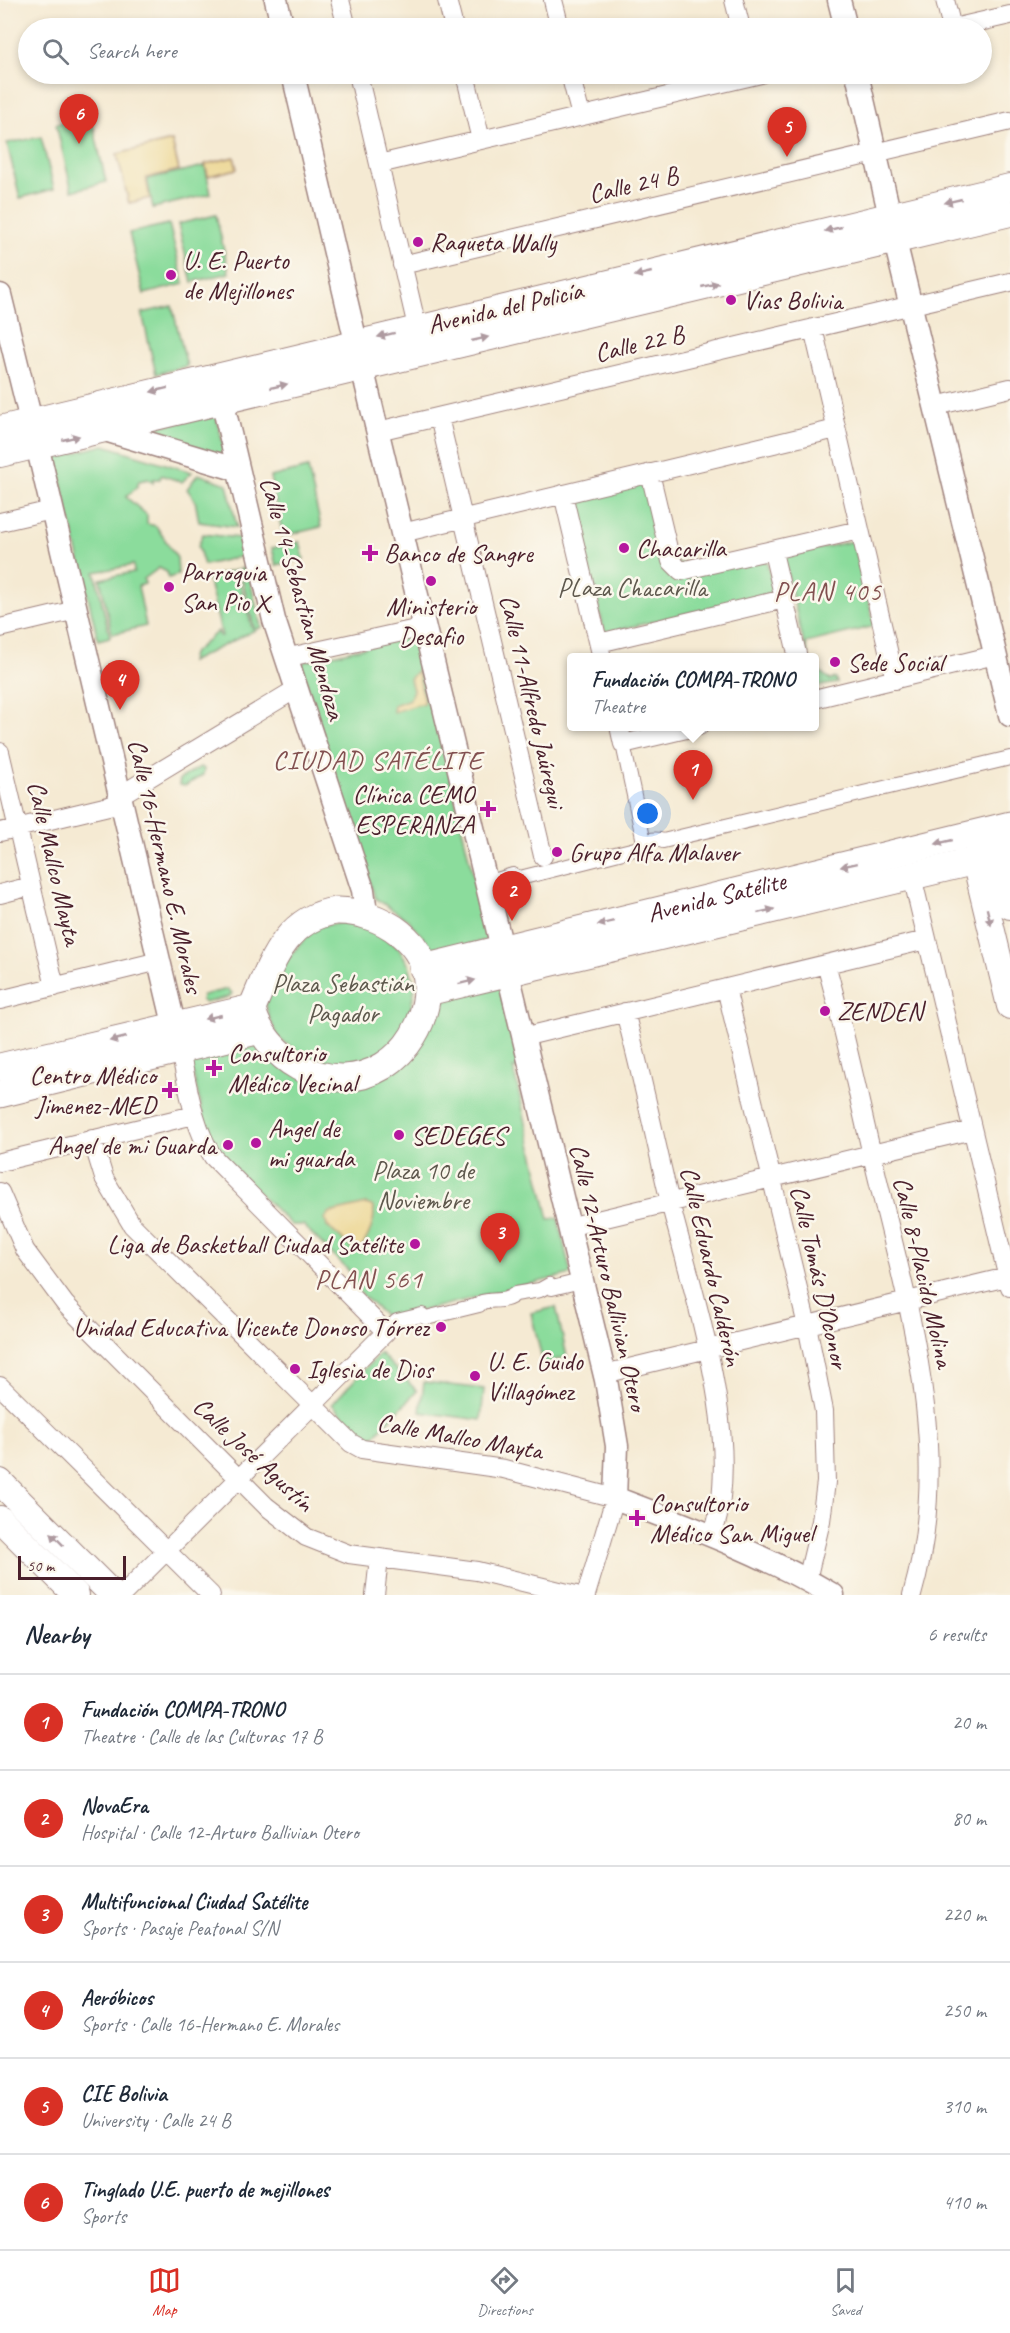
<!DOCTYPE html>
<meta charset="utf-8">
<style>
body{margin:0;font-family:Caveat,sans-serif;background:#f6f6f7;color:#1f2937}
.scale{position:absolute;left:18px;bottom:15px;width:108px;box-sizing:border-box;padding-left:6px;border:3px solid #4a1f2b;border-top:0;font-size:16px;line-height:21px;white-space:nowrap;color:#4a1f2b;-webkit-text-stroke:4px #fbf7ec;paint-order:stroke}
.you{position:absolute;left:648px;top:814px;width:21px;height:21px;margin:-15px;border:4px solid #fff;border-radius:50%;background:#1a73e8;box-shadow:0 0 0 9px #1a73e833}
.badge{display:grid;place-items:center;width:39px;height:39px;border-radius:50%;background:#d93025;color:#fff;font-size:20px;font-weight:700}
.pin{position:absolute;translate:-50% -50px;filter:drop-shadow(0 2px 3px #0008)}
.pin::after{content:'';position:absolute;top:32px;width:21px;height:18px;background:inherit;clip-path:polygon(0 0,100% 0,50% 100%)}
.popup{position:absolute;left:567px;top:653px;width:252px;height:78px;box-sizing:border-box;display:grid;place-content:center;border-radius:6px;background:#fff;filter:drop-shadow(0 2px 4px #0005);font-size:20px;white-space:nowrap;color:#747a83}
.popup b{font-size:22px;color:#1f2937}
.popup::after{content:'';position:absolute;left:50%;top:100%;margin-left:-12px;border:12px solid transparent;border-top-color:#fff}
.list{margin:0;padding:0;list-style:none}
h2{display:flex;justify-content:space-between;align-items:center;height:78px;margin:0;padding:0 24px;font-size:26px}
h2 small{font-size:20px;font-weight:400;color:#747a83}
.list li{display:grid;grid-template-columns:39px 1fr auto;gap:18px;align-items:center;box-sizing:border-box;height:96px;padding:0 24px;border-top:2px solid #e0e1e3}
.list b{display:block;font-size:22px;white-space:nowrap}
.list p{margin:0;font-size:20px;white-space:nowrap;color:#747a83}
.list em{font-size:20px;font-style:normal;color:#747a83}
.icon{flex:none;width:33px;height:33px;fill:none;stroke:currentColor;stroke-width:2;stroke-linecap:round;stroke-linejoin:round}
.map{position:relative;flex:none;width:1010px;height:1595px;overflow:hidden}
.search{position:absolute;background:#fff;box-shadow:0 3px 9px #0003;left:18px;right:18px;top:18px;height:66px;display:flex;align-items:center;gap:15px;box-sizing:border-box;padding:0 21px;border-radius:33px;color:#747a83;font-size:22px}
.sheet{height:654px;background:#fff}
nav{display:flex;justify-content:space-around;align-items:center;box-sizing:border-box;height:84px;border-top:2px solid #e0e1e3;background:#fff;font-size:16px;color:#747a83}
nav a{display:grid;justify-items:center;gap:3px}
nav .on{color:#d93025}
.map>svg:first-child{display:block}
</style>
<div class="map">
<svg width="1010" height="1595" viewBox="0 0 1010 1595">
<rect width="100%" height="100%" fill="#fbf7ec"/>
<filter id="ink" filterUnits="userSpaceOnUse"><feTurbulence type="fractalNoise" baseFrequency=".0167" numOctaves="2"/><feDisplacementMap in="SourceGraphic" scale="12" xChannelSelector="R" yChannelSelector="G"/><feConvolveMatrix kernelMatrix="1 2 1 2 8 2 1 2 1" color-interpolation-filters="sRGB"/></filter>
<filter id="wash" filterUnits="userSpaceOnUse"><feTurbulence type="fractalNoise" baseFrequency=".008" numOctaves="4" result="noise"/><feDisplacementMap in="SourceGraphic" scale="24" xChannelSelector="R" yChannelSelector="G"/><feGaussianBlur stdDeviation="1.35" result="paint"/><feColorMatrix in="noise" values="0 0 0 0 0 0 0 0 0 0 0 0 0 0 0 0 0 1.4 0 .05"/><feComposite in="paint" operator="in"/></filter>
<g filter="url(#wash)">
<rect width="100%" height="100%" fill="#f5ead3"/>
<path fill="#8bdc9c" stroke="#6a7e64" stroke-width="1.5" d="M91,116L106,182L72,191L56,124Z
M41,137L54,189L20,198L7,143Z
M205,166L211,194L153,208L147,179Z
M216,215L229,273L192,282L178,224Z
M169,224L184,284L144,294L129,233Z
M172,306L187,366L156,374L142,313Z
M216,415L226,456L147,434L143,429Z
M104,445L192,472L182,482L161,475L160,479H153V483L148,479L139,481L137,487L126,497L147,515V524L156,526L177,558L178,575L168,578L167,572L159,568L144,579L145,584L138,586L146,626L112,634L100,579L134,572L133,565L95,572L110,637L98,640L56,458Z
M308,468L321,527L283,536L270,477Z
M198,474L227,484L237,527L199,522L195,500L187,489Z
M643,481L665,563L764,561L767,562L774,593L605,633L571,499Z
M203,534L239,538L244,556L204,565L198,546Z
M853,541L875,626L806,643L809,657H807L783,557Z
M300,542L304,559L276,565L272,548Z
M247,567L261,627L190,662L192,654L218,631L220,636H222L208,577L237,570L252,628H254L240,569Z
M417,635L488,940L436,952L408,920L375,898L301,666L303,662Z
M815,667L830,680L836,678L837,683L815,687Z
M200,767L204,769L203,775L185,786L179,785L180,779Z
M358,921L398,947L409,965L415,987L406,1032L362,1067L326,1069L279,1039L268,1015L266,1004L272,976L316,926Z
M499,985L521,1069L513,1068L549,1219L558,1218L571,1274L388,1319L355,1288L354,1276L303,1225H291L224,1158L206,1129L190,1060L253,1041L353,1087L434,1002Z
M228,989L232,993L229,997L205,1003L201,1000L203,995Z
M556,1307L567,1357L543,1363L531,1313Z
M380,1353L417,1391L371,1439L357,1431L332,1404Z
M424,1382L484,1389L481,1420L420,1412Z"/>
<path fill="#eeda9e" stroke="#9c7c64" stroke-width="1.5" d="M172,141L179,170L146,178L150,198L129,203L117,154Z
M234,157L237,169L208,176L205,164Z
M418,670L424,703L393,712L394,705L410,699L413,690L410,679Z
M366,1204L372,1206C378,1216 367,1243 358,1250H354L327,1226L325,1219L329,1213Z"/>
</g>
<g filter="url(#ink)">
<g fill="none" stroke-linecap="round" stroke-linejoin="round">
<defs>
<path id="pedestrian" d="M623,744L644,842
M520,878L639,848C645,841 654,837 663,841L1010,758
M494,881L513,875L520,878
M386,1332L397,1321L422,1315L426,1318L479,1305L482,1302C492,1299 506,1303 515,1294L540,1290L549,1285L552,1288L581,1281"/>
<path id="minor" d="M340,0L347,28
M447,0L454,28
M553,0L560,28
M734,0L741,28
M945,0L952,28
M953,28L1010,15
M358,74L417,327
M465,74L481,140
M570,74L581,116
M379,164L761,74
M402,265L1010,121
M813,328L895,680
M936,406L1010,388
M439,417L543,856
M378,431L1010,282
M650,473L671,561L681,571L859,530
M563,494L602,658
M0,522L52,510
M402,533L836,429
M773,552L798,658
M0,628L76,610
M599,643L784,599
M285,658L425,627
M814,699L995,655
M619,726L623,744L699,726
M0,752L55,987
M119,796L296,689
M0,832L121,803
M912,876L1010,1287
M0,894L31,886
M826,964C846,1034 860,1105 877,1176C910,1313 953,1454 912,1595
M726,988L808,1330L824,1411L826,1482L821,1521L807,1580
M0,1000L159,961
M625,1012C641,1072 654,1134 668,1194C691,1289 745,1441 713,1534
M523,1037L926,940
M92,1139L104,1178L132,1225L351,1443L362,1449L504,1469L615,1498L586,1595
M0,1162L194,1115
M0,1192L25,1250L65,1304L266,1506L306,1537L349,1554L477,1571L576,1595
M568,1227L972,1130
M604,1374L1007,1277
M0,1386L211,1595
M122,1595L386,1332L213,1157C193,1125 188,1087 180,1051
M375,1595L379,1558"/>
<path id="tertiary" d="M276,0L283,28
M839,0L846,28
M293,74L356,342
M857,74L890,216
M895,241L1010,715
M0,295L31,421
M362,367L606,1380L617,1446L615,1498C691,1527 764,1554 833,1595
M222,400L274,620L363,890L366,913
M105,430L238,470
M37,445L178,1041"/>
<path id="secondary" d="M0,429L1010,187
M0,454L1010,213
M985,836L996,849L1010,906
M980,842L975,861L1010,1006
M0,1482L113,1595
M0,1519L76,1595"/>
<g id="primary">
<path d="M336,911C380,910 432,943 427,993C421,1057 359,1099 299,1067C278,1056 256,1031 252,1008C270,967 284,918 336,911Z"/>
<path id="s1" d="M423,968L1010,825"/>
<path d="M427,992L975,861L1010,844"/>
<path d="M0,1067L252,1008"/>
<path d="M0,1094L260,1030"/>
</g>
</defs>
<use href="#pedestrian" stroke="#a0847f" stroke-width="16"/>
<use href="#minor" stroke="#a0847f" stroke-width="20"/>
<use href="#tertiary" stroke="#a0847f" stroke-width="25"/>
<use href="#secondary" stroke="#a0847f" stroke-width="28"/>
<use href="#primary" stroke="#a0847f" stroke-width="29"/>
<use href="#pedestrian" stroke="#fff" stroke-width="14"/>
<use href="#minor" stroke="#fff" stroke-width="18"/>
<use href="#tertiary" stroke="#fff" stroke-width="22"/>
<use href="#secondary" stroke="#fff" stroke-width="26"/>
<use href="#primary" stroke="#fff" stroke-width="27"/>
</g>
<defs><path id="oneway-solid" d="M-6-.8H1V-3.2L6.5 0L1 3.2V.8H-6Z" transform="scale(1.5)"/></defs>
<g fill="#ae9aa0">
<use href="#oneway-solid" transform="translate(953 201) rotate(167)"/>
<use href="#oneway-solid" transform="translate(833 229) rotate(167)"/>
<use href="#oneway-solid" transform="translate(643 274) rotate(167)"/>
<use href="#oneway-solid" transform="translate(710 285) rotate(-13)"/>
<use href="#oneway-solid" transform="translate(386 335) rotate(166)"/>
<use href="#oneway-solid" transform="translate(480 339) rotate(-13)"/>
<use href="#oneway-solid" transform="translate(279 386) rotate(-13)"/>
<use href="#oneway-solid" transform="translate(159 390) rotate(166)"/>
<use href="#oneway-solid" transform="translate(71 438) rotate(-13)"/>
<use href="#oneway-solid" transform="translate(944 842) rotate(167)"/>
<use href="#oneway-solid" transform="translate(849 865) rotate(167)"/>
<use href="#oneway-solid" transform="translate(766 911) rotate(-13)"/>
<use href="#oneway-solid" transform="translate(989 917) rotate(76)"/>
<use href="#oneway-solid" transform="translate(606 923) rotate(167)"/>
<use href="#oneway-solid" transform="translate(467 982) rotate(-14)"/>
<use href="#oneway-solid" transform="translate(213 1017) rotate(167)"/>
<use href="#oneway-solid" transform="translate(118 1039) rotate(167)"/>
<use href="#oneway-solid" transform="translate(57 1539) rotate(-135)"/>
</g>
</g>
<g fill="#b5179e" stroke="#fbf7ec" stroke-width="2">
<circle cx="418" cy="242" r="6"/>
<circle cx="171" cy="275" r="6"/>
<circle cx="731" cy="300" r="6"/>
<circle cx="624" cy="548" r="6"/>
<path d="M367 544h6v6h6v6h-6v6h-6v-6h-6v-6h6z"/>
<circle cx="431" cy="581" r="6"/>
<circle cx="169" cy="587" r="6"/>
<circle cx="835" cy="662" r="6"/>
<path d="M485 800h6v6h6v6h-6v6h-6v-6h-6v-6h6z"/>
<circle cx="557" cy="852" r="6"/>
<circle cx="825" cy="1011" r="6"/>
<path d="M211 1059h6v6h6v6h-6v6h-6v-6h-6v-6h6z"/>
<path d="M167 1081h6v6h6v6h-6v6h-6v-6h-6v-6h6z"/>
<circle cx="399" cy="1135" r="6"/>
<circle cx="256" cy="1143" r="6"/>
<circle cx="228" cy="1145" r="6"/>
<circle cx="415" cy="1244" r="6"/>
<circle cx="441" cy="1327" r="6"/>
<circle cx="295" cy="1369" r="6"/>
<circle cx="475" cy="1376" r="6"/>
<path d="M634 1509h6v6h6v6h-6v6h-6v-6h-6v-6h6z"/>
</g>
<g text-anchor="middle" stroke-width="5" stroke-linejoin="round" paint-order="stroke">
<g font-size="26" fill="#4a1f2b" stroke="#fbf7ec">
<text transform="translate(633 184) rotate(-13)" y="9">Calle 24 B</text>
<text transform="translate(505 307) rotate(-13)" y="9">Avenida del Policía</text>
<text transform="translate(639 343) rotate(-13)" y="9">Calle 22 B</text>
<text transform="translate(303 598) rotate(74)" y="9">Calle 14-Sebastian Mendoza</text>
<text transform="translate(533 701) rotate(77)" y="9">Calle 11-Alfredo Jaúregui</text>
<text transform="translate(55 863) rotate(77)" y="9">Calle Mallco Mayta</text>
<text transform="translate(166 866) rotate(77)" y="9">Calle 16-Hermano E. Morales</text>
<text dy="9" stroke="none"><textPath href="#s1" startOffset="302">Avenida Satélite</textPath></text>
<text transform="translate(712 1266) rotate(77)" y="9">Calle Eduardo Calderón</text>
<text transform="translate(924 1272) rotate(77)" y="9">Calle 8-Placido Molina</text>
<text transform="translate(609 1277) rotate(77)" y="9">Calle 12-Arturo Ballivian Otero</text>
<text transform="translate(820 1277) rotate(77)" y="9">Calle Tomás D'Oconor</text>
<text transform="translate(460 1436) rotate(10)" y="9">Calle Mallco Mayta</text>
<text transform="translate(254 1454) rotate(43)" y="9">Calle José Agustín</text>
</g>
<g font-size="26" fill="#4a1f2b" stroke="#fbf7ec" text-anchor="start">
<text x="430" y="251">Raqueta Wally</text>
<text x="183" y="269">U. E. Puerto<tspan x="183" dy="30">de Mejillones</tspan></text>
<text x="743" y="309">Vias Bolivia</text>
<text x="636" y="557">Chacarilla</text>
<text x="384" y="562">Banco de Sangre</text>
<text x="181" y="581">Parroquia<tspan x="181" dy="30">San Pio X</tspan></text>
<text x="431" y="615" text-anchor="middle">Ministerio<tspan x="431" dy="30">Desafio</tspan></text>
<text x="847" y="671">Sede Social</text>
<text x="474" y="803" text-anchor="end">Clínica CEMO<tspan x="474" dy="30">ESPERANZA</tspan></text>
<text x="569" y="861">Grupo Alfa Malaver</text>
<text x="837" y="1020">ZENDEN</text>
<text x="228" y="1062">Consultorio<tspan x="228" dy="30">Médico Vecinal</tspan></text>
<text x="156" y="1084" text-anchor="end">Centro Médico<tspan x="156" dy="30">Jimenez-MED</tspan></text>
<text x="268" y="1137">Angel de<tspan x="268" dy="30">mi guarda</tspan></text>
<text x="411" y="1144">SEDEGES</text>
<text x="216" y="1154" text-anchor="end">Angel de mi Guarda</text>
<text x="403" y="1253" text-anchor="end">Liga de Basketball Ciudad Satélite</text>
<text x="429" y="1336" text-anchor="end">Unidad Educativa Vicente Donoso Tórrez</text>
<text x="487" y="1370">U. E. Guido<tspan x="487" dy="30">Villagómez</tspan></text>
<text x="307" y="1378">Iglesia de Dios</text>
<text x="650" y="1512">Consultorio<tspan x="650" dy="30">Médico San Miguel</tspan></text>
</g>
<g font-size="26" fill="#5e584d" stroke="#fbf7ec">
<text x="632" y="596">PLaza Chacarilla</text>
<text x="343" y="992">Plaza Sebastián<tspan x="343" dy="30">Pagador</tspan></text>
<text x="423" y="1179">Plaza 10 de<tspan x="423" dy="30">Noviembre</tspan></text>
</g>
<g font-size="27" letter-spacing="1.5" fill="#825050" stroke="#fbf7ec">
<text x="828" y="600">PLAN 405</text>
<text x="378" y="769">CIUDAD SATÉLITE</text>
<text x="369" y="1288">PLAN 561</text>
</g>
</g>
</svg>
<div class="scale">50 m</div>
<div class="you"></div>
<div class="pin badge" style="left:693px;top:800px">1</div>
<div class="popup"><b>Fundación COMPA-TRONO</b>Theatre</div>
<div class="pin badge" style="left:512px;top:921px">2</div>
<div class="pin badge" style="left:500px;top:1263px">3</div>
<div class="pin badge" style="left:120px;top:710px">4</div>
<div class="pin badge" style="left:787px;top:157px">5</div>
<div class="pin badge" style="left:79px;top:144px">6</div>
<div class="search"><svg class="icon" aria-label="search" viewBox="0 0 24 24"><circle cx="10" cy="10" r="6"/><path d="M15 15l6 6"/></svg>Search here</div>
</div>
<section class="sheet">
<h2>Nearby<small>6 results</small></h2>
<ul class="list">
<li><span class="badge">1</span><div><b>Fundación COMPA-TRONO</b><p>Theatre · Calle de las Culturas 17 B</p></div><em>20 m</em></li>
<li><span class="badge">2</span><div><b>NovaEra</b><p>Hospital · Calle 12-Arturo Ballivian Otero</p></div><em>80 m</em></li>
<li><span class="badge">3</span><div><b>Multifuncional Ciudad Satélite</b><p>Sports · Pasaje Peatonal S/N</p></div><em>220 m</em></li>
<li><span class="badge">4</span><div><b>Aeróbicos</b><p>Sports · Calle 16-Hermano E. Morales</p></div><em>250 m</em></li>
<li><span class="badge">5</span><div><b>CIE Bolivia</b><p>University · Calle 24 B</p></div><em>310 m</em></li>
<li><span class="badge">6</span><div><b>Tinglado U.E. puerto de mejillones</b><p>Sports</p></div><em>410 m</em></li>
</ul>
</section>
<nav>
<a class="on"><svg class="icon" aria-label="map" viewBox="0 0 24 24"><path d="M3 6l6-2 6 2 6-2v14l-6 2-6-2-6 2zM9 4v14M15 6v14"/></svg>Map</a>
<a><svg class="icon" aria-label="directions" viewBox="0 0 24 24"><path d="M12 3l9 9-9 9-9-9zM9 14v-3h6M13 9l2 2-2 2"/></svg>Directions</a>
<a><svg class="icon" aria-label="saved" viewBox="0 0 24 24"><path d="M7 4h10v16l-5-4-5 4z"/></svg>Saved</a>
</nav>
